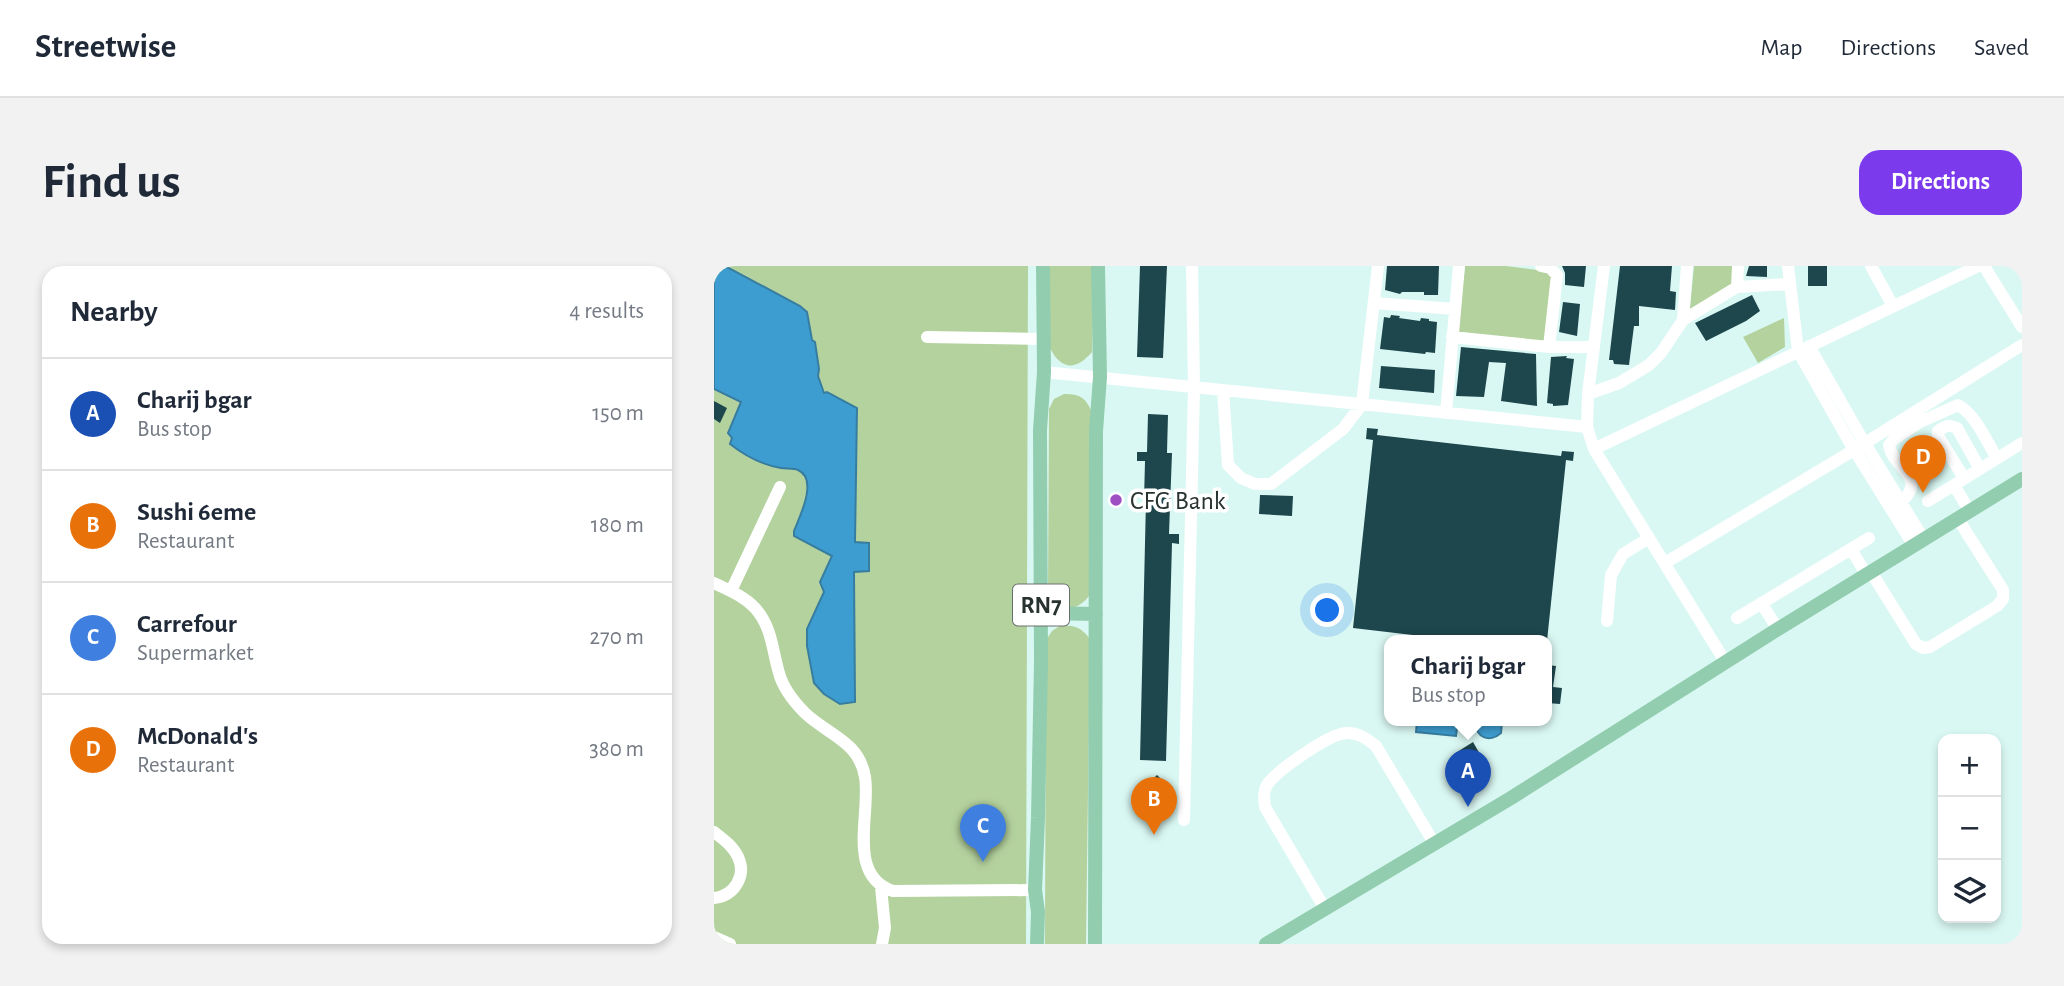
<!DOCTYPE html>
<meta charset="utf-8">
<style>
body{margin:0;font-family:"Alegreya Sans",sans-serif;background:#f2f2f3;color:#1f2937}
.controls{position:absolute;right:21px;bottom:21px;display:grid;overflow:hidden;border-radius:14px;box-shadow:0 4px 10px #0003}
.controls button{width:63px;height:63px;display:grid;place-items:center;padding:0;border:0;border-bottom:2px solid #e0e1e3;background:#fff;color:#1f2937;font:35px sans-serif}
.you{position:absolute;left:614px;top:345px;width:24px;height:24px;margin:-18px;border:5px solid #fff;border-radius:50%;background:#1a73e8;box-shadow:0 0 0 10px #1a73e833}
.badge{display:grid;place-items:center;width:46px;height:46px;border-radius:50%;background:#7c3aed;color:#fff;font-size:23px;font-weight:700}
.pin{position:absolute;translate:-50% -58px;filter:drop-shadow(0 2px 4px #0008)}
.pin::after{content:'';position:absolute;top:37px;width:24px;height:21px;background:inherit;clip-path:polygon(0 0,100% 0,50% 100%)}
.popup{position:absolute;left:670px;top:369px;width:168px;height:91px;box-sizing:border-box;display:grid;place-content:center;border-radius:14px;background:#fff;filter:drop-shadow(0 2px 5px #0005);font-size:23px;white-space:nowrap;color:#747a83}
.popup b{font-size:26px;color:#1f2937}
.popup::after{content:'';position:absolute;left:50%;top:100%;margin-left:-14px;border:14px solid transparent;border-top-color:#fff}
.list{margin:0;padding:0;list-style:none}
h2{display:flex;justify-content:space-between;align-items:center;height:91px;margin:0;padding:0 28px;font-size:30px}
h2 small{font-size:23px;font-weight:400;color:#747a83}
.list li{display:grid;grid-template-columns:46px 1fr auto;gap:21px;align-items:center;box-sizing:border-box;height:112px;padding:0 28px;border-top:2px solid #e0e1e3}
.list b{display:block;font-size:26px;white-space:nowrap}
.list p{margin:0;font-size:23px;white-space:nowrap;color:#747a83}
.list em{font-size:23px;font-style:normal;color:#747a83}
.icon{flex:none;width:38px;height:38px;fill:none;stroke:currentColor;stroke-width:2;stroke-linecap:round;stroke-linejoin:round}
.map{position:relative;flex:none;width:1308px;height:678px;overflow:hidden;border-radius:21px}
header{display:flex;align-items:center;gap:42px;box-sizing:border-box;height:98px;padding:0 35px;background:#fff;border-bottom:2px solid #e0e1e3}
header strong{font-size:33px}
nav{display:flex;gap:38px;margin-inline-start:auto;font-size:24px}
.intro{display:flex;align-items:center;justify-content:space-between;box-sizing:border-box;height:168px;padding:0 42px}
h1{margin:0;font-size:49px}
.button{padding:18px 32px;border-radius:21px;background:#7c3aed;color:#fff;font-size:24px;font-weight:700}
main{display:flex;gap:42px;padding:0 42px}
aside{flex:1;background:#fff;border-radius:21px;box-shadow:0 4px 10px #0003}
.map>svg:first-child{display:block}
</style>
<header>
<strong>Streetwise</strong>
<nav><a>Map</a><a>Directions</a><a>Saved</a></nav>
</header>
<div class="intro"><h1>Find us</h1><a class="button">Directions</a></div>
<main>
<aside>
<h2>Nearby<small>4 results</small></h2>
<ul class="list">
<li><span class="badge" style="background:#1a4fb4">A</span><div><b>Charij bgar</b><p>Bus stop</p></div><em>150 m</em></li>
<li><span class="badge" style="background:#e8710a">B</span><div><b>Sushi 6eme</b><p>Restaurant</p></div><em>180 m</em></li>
<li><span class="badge" style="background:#3f7fe0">C</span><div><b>Carrefour</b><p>Supermarket</p></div><em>270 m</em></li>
<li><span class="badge" style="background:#e8710a">D</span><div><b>McDonald's</b><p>Restaurant</p></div><em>380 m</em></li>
</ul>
</aside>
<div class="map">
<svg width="1308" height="678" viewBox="0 0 1308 678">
<rect width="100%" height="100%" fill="#daf8f3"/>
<path fill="#b4d29e" d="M0,0H314L312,678H0Z
M336,0H378V86C362,105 347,104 336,82Z
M751,0H792L839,6L833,79L743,69Z
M980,0H1023V24L975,52Z
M1070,52L1071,81L1044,97L1029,71Z
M350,128C365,128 371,131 377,144V327C364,347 345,347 334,325L335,143L340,133Z
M347,359C362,360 367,361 376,373L372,678H331L332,374L338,365Z"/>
<path fill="#3e9dd0" stroke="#377da0" stroke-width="2" d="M0,0H11L86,40L93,46L98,74L101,76L105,103L104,110L110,127L113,126L143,142L141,276L155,277V305L140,306L141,436L126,438L110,428L100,417L93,380V363L110,326L106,316L118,290L80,270V265C85,252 105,213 84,204C79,202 72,203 67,202C49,199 30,189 16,178L18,172L14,167L27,136L0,123Z
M703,455H744L742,470L702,466Z
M763,455H788L787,467C776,477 760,472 763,455Z"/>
<path fill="#1e464d" d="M426,0H453L449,92L423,91Z
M673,0H725L724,29H710V26H688L686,28L671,24Z
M848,0H872L870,21L851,19V7Z
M906,0H958L956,25L962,26L961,44L925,40V60H920L915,99L900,98L899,94H895Z
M1035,0H1053V11L1032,10Z
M1094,0H1113V20H1094Z
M1038,29L1046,45L1032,55L992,75L981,57Z
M849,36L866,38L863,70L845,66Z
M677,49L686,50L685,52L706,55L707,52L715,53V55L723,56L721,87L712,86L711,88L666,83L670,51L676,52Z
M747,81L822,88L823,140L787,135L792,97L775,96L770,131L742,130Z
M853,90L852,92L860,93L854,139L839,140V138L833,137L837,91Z
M667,100L721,104L720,127L665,122Z
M0,135L13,142L6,157L0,153Z
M434,148L454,149L453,187H458L455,268H465V278L458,277L452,495L426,494L432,234H430L431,195H423V186H433Z
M653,162L664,163L663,169L847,190L848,185L860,186L859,195L852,194L833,375H750L639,362L659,174L652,173Z
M546,229L579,230L578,250L545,248Z
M833,399L842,400L839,421L848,422L846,438L833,437Z
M759,476L767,490L749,501L740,488Z
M443,509L460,526L445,542L427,525Z"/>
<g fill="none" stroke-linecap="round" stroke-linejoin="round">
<path stroke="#fff" stroke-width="12" d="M827,0L836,2L843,9L835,81
M890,0L874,128L873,161L880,183L1012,397
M1074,0L1084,85L1136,177L1200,280
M1157,0L1179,40
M1270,0L1308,61
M1023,21L1024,0
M660,37L741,43
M969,54L973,0
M213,71L329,73
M738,71L835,81H880
M1095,80L1147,171L1210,274
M330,106L873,161
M509,124L514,199L527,212L541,218H557L629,163L648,138L664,0
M874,128L905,117L935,99L947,87L969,54L1023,21L1075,18
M732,147L745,0
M880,183L1264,0
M1250,212L1224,170V165C1231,160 1235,158 1243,162L1266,203
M1240,219L1256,246
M1214,235L1308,177
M1187,236C1215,211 1178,202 1175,179L1180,173L1206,156L1244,139C1262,149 1272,175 1283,192
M1137,283L1152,308
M951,297L1140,184L1308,79
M1157,306L1202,378L1209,382L1216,381L1283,340L1289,333V324L1244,253
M0,317C14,324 30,330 41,342C58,361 58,383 65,407C69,422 80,436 91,447C114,469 145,475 151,511C157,548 132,609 179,625L321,624
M17,325L66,221
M1047,337L1064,363
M1023,352L1155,272
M893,355L897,309L909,288L935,272
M470,554L480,121L478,0
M0,566C9,573 19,580 24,591C33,610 20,630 0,632
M167,621L171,662L168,678
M611,643L551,541C550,533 549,526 553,519C562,505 615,468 632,467C644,466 653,473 662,480L720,577
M0,671L16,678"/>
<path stroke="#92cdaf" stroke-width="14" d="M327,347L382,348
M323,678L324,646L321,624L324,552L327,396L326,164L330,106L329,0
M381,678L382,165L386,111L384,0
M552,678L797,532L1064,363L1308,213"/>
</g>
<circle fill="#9e50c2" stroke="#fff" stroke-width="2.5" cx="402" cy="234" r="7"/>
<g text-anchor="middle" stroke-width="7" stroke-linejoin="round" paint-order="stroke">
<rect fill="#fff" stroke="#68706f" stroke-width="2" x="299" y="318.5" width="56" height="41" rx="5"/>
<g font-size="24" font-weight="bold" fill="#283331">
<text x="327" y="347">RN7</text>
</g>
<g font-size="26" fill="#283331" stroke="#fff" text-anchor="start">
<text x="416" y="243">CFG Bank</text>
</g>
</g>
</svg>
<div class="controls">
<button>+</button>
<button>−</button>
<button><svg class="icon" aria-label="layers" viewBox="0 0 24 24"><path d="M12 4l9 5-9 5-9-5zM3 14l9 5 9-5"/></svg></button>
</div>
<div class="you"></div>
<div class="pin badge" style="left:754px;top:541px;background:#1a4fb4">A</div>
<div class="popup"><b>Charij bgar</b>Bus stop</div>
<div class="pin badge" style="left:440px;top:569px;background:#e8710a">B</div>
<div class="pin badge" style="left:269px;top:596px;background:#3f7fe0">C</div>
<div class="pin badge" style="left:1209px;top:227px;background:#e8710a">D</div>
</div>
</main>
